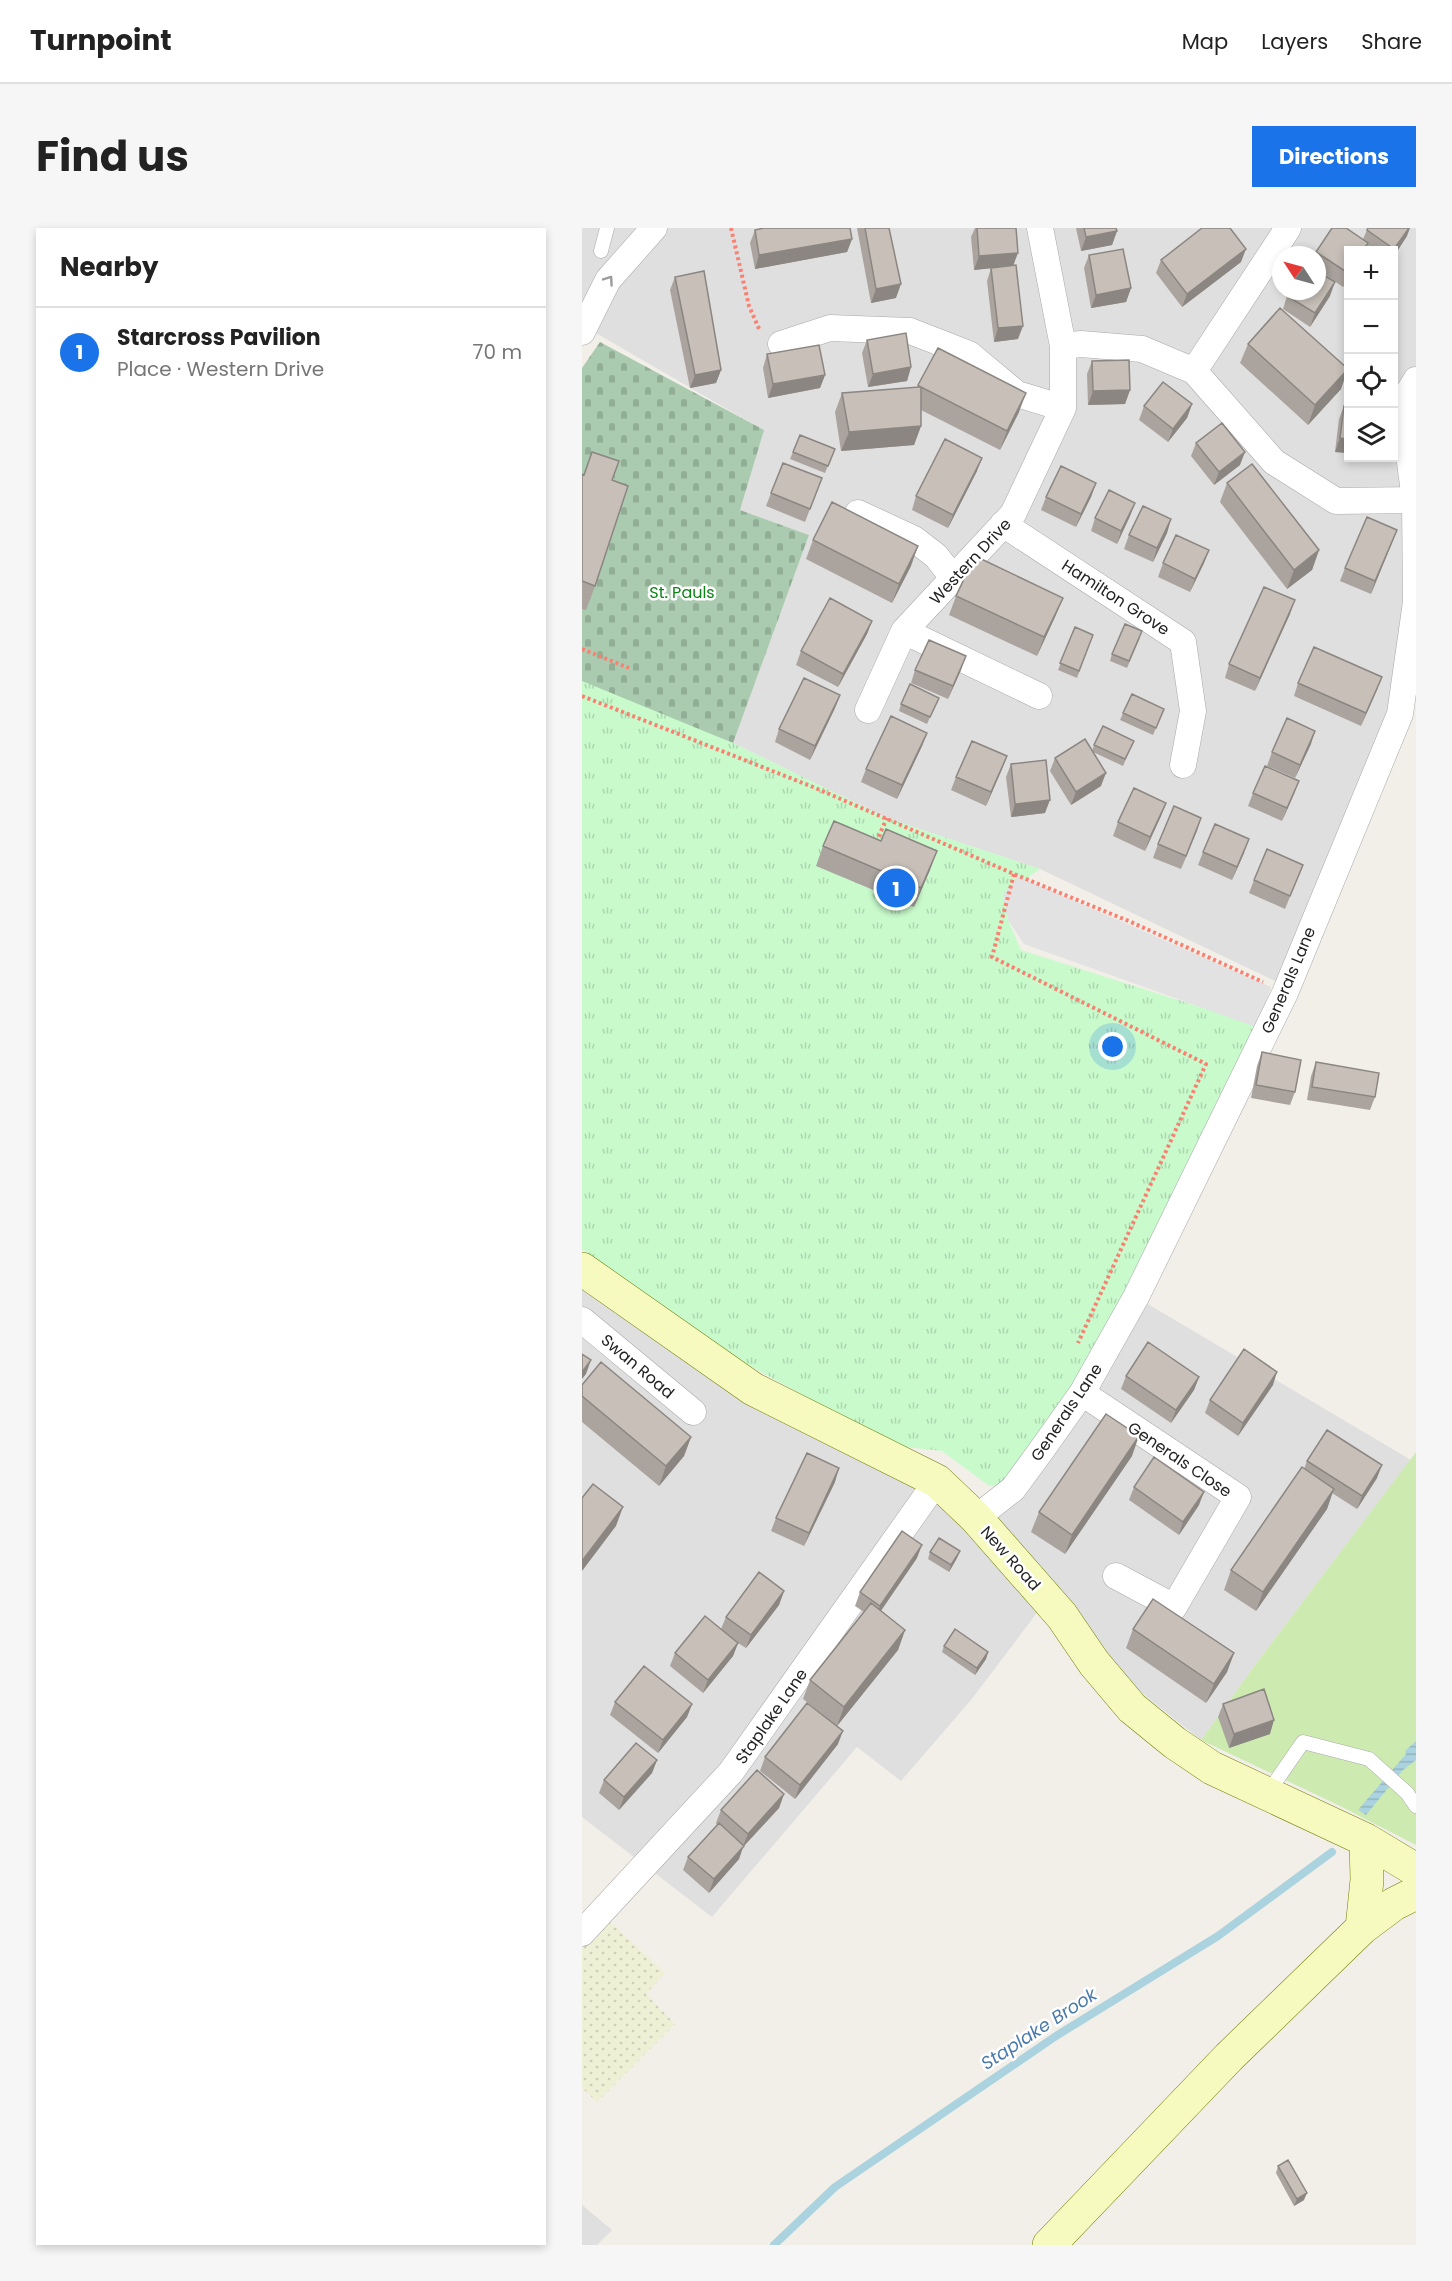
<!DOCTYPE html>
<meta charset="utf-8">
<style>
body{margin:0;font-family:Poppins,sans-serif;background:#f6f6f6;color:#222}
.controls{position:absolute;right:18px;top:18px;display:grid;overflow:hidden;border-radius:0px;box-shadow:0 3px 9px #0003}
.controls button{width:54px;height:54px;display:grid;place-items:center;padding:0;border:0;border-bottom:2px solid #e0e0e0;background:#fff;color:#222;font:30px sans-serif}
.compass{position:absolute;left:690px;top:18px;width:54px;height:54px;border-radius:50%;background:#fff;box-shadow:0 3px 9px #0003;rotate:306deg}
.you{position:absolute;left:531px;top:819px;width:21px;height:21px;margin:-15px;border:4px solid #fff;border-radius:50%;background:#1a73e8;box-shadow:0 0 0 9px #1a73e833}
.badge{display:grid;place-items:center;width:39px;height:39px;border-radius:50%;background:#1a73e8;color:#fff;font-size:20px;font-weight:700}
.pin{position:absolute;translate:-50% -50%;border:3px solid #fff;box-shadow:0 2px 6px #0006}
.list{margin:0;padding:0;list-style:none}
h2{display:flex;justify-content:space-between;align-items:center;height:78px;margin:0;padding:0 24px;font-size:26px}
h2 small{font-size:20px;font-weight:400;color:#767676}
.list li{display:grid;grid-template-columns:39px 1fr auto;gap:18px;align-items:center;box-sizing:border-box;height:90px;padding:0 24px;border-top:2px solid #e0e0e0}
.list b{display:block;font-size:22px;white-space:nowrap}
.list p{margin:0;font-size:20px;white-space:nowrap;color:#767676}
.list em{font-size:20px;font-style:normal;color:#767676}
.icon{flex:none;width:33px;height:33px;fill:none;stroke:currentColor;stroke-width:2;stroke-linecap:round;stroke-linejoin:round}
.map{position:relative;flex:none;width:834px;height:2017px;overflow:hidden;border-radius:0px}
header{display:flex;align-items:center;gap:36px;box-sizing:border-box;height:84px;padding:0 30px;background:#fff;border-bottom:2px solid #e0e0e0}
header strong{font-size:28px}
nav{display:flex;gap:33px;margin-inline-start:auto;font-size:21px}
.intro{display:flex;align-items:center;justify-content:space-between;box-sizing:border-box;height:144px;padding:0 36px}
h1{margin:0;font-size:42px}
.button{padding:15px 27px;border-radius:0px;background:#1a73e8;color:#fff;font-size:21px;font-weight:700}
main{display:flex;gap:36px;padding:0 36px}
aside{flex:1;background:#fff;border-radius:0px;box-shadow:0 3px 9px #0003}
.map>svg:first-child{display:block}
</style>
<header>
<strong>Turnpoint</strong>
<nav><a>Map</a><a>Layers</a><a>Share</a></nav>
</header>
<div class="intro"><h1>Find us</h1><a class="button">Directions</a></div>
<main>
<aside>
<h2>Nearby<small></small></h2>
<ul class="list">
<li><span class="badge">1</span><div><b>Starcross Pavilion</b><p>Place · Western Drive</p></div><em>70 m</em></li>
</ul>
</aside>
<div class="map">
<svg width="834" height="2017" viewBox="0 0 834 2017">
<defs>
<pattern id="farmland-dots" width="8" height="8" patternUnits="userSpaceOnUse" patternTransform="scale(1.5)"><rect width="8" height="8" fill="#eef0d5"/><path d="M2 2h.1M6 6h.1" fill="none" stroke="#ccceb7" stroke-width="1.8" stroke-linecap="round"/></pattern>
<pattern id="cemetery-stones" width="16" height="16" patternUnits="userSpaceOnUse" patternTransform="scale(1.5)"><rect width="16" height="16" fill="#aacbaf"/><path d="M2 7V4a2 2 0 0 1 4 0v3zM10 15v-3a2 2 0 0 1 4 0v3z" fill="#92ae96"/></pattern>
<pattern id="park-tufts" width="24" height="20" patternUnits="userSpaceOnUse" patternTransform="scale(1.5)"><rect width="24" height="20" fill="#c8facc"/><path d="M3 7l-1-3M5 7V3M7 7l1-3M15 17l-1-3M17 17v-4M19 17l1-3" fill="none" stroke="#acd6af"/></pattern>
<pattern id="water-rules" width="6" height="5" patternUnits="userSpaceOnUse" patternTransform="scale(1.5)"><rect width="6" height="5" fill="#aad3df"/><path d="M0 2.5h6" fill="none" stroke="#92b5bf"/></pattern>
</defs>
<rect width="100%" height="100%" fill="#f2efe9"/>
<path fill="#e0dfdf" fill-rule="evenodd" d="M0,0H834V423H818L801,503L768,586L693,753L458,641L305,590L151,515L227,307L158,282L181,202L0,97ZM766,22H812V230H766ZM699,27H735V63H699Z
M0,1041L394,1290L554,1069L829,1232L676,1433L619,1512L526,1438L473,1361L389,1472L319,1553L275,1519L130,1689L0,1589Z
M0,1977L30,2002L15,2017H0Z"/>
<path fill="url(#farmland-dots)" d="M26,1692L83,1745L64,1766L93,1796L15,1874L0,1860V1721Z"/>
<path fill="#cdebb0" d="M834,1224V1617L756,1577L619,1512L676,1433Z"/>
<path fill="url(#cemetery-stones)" d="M18,114L182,202L158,282L227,307L151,515L0,457V140Z"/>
<path fill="url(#park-tufts)" d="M0,453L151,515L305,590L458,641L421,667L426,692L439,722L675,797L621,928L491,1160L421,1260L406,1257L360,1223L325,1219L259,1188L161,1134L0,1021Z"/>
<path fill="#e2e2e2" d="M436,648L689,759L674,799L442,716L426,692L421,667Z"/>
<path fill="url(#water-rules)" d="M834,1513V1532L821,1542L784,1587L776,1582L824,1526L823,1523Z"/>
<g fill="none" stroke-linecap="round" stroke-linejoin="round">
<path stroke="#aad3df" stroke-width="8" d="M192,2017L253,1959L474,1808L636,1708L750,1624"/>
<defs>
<path id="lane" d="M19,23L25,0
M685,1566L721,1514L787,1531L825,1565L834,1578"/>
<path id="street" d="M0,104L26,52L72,0
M199,116L248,100L328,103L387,126L435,166L481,180
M481,118L499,116L560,121L612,143L692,234L754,273L834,272
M612,143L706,0
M276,285L332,311L354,328L372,351
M421,296L601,414L611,483L601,537
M322,403L457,468
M286,482L322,403L431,286L481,180V118L458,0
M0,1092L111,1184
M500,1165L656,1269L592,1379L534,1348
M394,1290L431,1261L461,1220L500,1165L554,1069L703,765L818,486L834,374L833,272L824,204L826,165L834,152
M0,1705L149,1544L355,1253"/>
<path id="secondary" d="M0,1041L171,1161L355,1253L394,1290L480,1388L512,1435L550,1480L593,1515L630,1540L784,1612L834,1642
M780,1700L812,1676L834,1665
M467,2017L647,1829L780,1700L785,1652L784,1612"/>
</defs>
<use href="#lane" stroke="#a9a9a9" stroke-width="15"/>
<use href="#street" stroke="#a9a9a9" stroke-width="27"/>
<use href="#secondary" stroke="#707d05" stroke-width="34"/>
<path stroke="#fa8072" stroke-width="4" stroke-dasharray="3 3" stroke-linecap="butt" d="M149,0L167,78L178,103
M0,421L47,440
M0,468L231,559L432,646L549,694L681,754
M294,614L305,590
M432,646L410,729L624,836L496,1115"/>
<use href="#lane" stroke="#fff" stroke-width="14"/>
<use href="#street" stroke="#fff" stroke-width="26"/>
<use href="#secondary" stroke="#f7fabf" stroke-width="33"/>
</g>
<path fill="#aba49e" d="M275,0H307L314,70L289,75Z
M393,0H434L432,37L436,111L412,114L405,53L409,40L392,42L389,9Z
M494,0H534L535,3L530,17L499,23Z
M173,2L270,11L265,24L173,41L168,15Z
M785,2L825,8L812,28V22H790L785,19L783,22H766V51L761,59L735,41V27H733L734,24L781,11Z
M507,27L549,60L544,74L509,80L502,40Z
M579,32L659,34L600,79L574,45Z
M93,49L139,142L134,155L108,160L88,62Z
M705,68H748L728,99L701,81Z
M285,112L329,139L325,153L286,159L280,125Z
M666,116L759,161L726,197L658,135Z
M356,120L437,184L418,222L339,182V198L332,217L259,223L253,184L260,165L335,159Z
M185,126L243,147L238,160L186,170L181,140Z
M510,133L548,162L543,176L506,177L505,146Z
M610,176L605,190L586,214L557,192L562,178Z
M762,178H766V225L753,224L757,191Z
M218,207L253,221L243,245L208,231Z
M614,215L658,237L632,257L609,228Z
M10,224L30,252L13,358L4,382L0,381V246L2,247Z
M395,243L366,300L330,282L334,268Z
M240,250L223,294L184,278L189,265Z
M514,255L509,269L494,299L459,282L464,269Z
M645,255L737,322L730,342L705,361L638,274Z
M553,275L548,288L535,316L509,303L513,290Z
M589,291L585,305L571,334L542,321L547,307Z
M815,302L789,366L758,353L763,340Z
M231,312L329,338L310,375L224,331Z
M627,322L622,335L608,364L576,349L581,335Z
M374,368L481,370L473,389L455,428L367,387Z
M708,386L673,463L643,450L647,436Z
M290,393L285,406L256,459L214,437L219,423Z
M493,399L511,407L495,450L476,442Z
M558,410L545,440L528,433L530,426Z
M333,442H379L366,471L329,455Z
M800,449L779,498L712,468L716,455Z
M258,467L253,480L228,532L193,514L197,501Z
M319,476H354L345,496L317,483Z
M582,481L571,507L538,492L541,485Z
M345,505L340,518L315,571L279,554L284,541Z
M552,513L541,538L511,524L519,558L489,577L468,543L473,530L510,523L512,517Z
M729,516L713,550L685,538L690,524Z
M429,536L463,585L429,589L424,549Z
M420,541L404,578L369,562L374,549Z
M671,565L712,566L700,593L666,578Z
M584,575L579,588L563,623L531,608L536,594Z
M619,590L599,641L571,630L576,616Z
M241,618L348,642L332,679L234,638Z
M621,624L662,625L650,652L616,637Z
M721,637L703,681L667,665L672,652Z
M680,824L713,864L708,877L669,870L675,838Z
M734,834L793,869L788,882L725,872L729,848Z
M544,1148L617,1149L612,1162L589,1195L539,1161Z
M0,1157L109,1209L102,1228L77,1258L0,1194Z
M691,1157L656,1208L623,1185L628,1172Z
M550,1228L483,1326L449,1304L457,1284Z
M725,1233L795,1250L775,1281L750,1265L745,1281L674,1383L642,1362L649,1342L722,1241Z
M253,1254L222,1318L189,1303L194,1290Z
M552,1259L617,1277L597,1307L547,1272Z
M348,1324L375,1330L367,1344L346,1331Z
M335,1330L299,1383L323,1402L316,1422L255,1498L221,1471L228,1452L282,1384L273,1378L278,1364Z
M202,1363L197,1377L164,1420L156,1415L151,1428L121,1465L88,1438L93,1425L139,1401L144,1389Z
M551,1401L652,1425L645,1444L624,1475L544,1420Z
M362,1418L406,1424L404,1431L393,1447L360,1424Z
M33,1474L110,1476L105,1489L76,1525L28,1487Z
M641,1476L688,1506L647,1520L636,1489Z
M256,1516L213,1571L178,1543L183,1529Z
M75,1532L70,1545L37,1582L17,1565L22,1552Z
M202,1566L197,1580L161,1619L157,1631L127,1665L101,1642L106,1629L135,1597L134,1595L139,1582Z
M696,1938L722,1972L712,1978L694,1945Z"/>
<path fill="#8b8681" d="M827,0H828L825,8L812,28V21Z
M535,3L530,17L499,23L504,9Z
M270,11L265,24L173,41L177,27Z
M664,21L659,34L600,79L605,66Z
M436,25L431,38L392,42L397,28Z
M766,45V51L761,59Z
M753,54L748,68L728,99L733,85Z
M319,56L314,70L289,75L294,61Z
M549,60L544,74L509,80L514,67Z
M441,98L436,111L412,114L416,100Z
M329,139L325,153L286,159L291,146Z
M766,141L759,161L726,197L733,177Z
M139,142L134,155L108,160L113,147Z
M243,147L238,160L186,170L191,156Z
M548,162L543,176L506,177L511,163Z
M444,165L437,184L418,222L425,203Z
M610,176L605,190L586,214L591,201Z
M339,198L332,217L259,223L267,204Z
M758,210L766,211V225L753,224Z
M663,224L658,237L632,257L637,244Z
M400,230L395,243L366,300L371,287Z
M514,255L509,269L494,299L499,286Z
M553,275L548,288L535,316L539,303Z
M589,291L585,305L571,334L575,320Z
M815,302L810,315L789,366L793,353Z
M336,318L329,338L310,375L317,356Z
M627,322L622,335L608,364L613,351Z
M737,322L730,342L705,361L712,342Z
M481,370L473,389L455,428L462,409Z
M713,372L708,386L673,463L678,450Z
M290,393L285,406L256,459L261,446Z
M384,428L379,442L366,471L371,458Z
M800,449L795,462L779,498L784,485Z
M258,467L253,480L228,532L233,518Z
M733,503L729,516L713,550L718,537Z
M345,505L340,518L315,571L320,557Z
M425,528L420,541L404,578L409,564Z
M524,545L519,558L489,577L494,564Z
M717,553L712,566L700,593L705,580Z
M468,572L463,585L429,589L433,576Z
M584,575L579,588L563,623L568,609Z
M619,590L615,603L599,641L604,628Z
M667,611L662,625L650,652L655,639Z
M355,623L348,642L332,679L339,660Z
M9,1132L4,1146L0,1151V1144Z
M695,1144L691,1157L656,1208L661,1195Z
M617,1149L612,1162L589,1195L594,1182Z
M557,1208L550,1228L483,1326L490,1307Z
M109,1209L102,1228L77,1258L84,1238Z
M800,1237L795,1250L775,1281L780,1268Z
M257,1240L253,1254L222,1318L227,1305Z
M752,1261L745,1281L674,1383L681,1364Z
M622,1264L617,1277L597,1307L601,1294Z
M41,1279L34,1298L0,1343V1333Z
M340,1317L335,1330L293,1391L298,1378Z
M378,1323L375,1330L367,1344L369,1337Z
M202,1363L197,1377L164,1420L169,1407Z
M323,1402L316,1422L255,1498L262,1479Z
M156,1415L151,1428L121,1465L126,1452Z
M406,1424L404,1431L393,1447L395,1440Z
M652,1425L645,1444L624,1475L632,1456Z
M110,1476L105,1489L76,1525L81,1512Z
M692,1492L688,1506L647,1520L652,1506Z
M261,1503L256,1516L213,1571L218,1557Z
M75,1532L70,1545L37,1582L42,1569Z
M202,1566L197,1580L161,1619L157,1631L127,1665L132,1651L161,1618L166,1606Z
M725,1965L722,1972L712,1978L715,1971Z"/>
<path fill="#c7bfb8" stroke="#8b8681" stroke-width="1.5" d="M182,0H268L270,11L177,27L173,2Z
M283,0H307L319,56L294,61Z
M395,0H434L436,25L397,28Z
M502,0H534L535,3L504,9Z
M620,0H648L664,21L605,66L579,32Z
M750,0H764L786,15L781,22H766V45L734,24Z
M786,0H827L812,21L785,2Z
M541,21L549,60L514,67L507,27Z
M434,37L441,98L416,100L409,40Z
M122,43L139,142L113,147L93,49Z
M735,43L753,54L733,85L705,68L708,63H735Z
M698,80L766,141L733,177L666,116Z
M324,105L329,139L291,146L285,112Z
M237,117L243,147L191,156L185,126Z
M356,120L444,165L425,203L339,159V198L267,204L260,165L338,159L336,157Z
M547,132L548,162L511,163L510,133Z
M581,154L610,176L591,201L562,178Z
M762,178H766V211L758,210Z
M640,195L663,224L637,244L614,215Z
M218,207L253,221L246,238L211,224Z
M363,211L400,230L371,287L334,268Z
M10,224L37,233L30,252L46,258L13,358L0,353V246L2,247Z
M201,235L240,250L228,281L189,265Z
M670,236L737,322L712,342L645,255Z
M479,238L514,255L499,286L464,269Z
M527,262L553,275L539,303L513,290Z
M250,274L336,318L317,356L231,312Z
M561,278L589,291L575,320L547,307Z
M785,289L815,302L793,353L763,340Z
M594,307L627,322L613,351L581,335Z
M393,328L481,370L462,409L374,368Z
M682,359L713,372L678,450L647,436Z
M248,370L290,393L261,446L219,423Z
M543,396L560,403L547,433L530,426Z
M493,399L511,407L497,443L478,435Z
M347,412L384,428L371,458L333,442Z
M732,419L800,449L784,485L716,455Z
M222,450L258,467L233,518L197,501Z
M328,456L357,470L348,489L319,476Z
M550,466L582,481L574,500L541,485Z
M309,488L345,505L320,557L284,541Z
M705,490L733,503L718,537L690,524Z
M521,498L552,513L543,531L512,517Z
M503,511L524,545L494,564L473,530Z
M390,513L425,528L409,564L374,549Z
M464,532L468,572L433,576L429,536Z
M683,538L717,553L705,580L671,565Z
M552,560L584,575L568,609L536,594Z
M592,578L619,590L604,628L576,616Z
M252,593L299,613L304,601L355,623L339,660L241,618Z
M633,596L667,611L655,639L621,624Z
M685,621L721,637L708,668L672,652Z
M680,824L719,832L713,864L674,857Z
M734,834L797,845L793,869L730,859Z
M566,1114L617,1149L594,1182L544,1148Z
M662,1121L695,1144L661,1195L628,1172Z
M0,1126L9,1132L0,1144Z
M19,1134L109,1209L84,1238L0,1168V1157Z
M524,1186L557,1208L490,1307L457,1284Z
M745,1202L800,1237L780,1268L725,1233Z
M225,1225L257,1240L227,1305L194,1290Z
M572,1229L622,1264L601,1294L552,1259Z
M720,1239L752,1261L681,1364L649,1342Z
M11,1256L41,1279L0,1333V1270Z
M320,1303L340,1317L298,1378L278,1364Z
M357,1310L378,1323L369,1337L348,1324Z
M177,1344L202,1363L169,1407L144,1389Z
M571,1371L652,1425L632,1456L551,1401Z
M289,1375L323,1402L262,1479L228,1452Z
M123,1388L156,1415L126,1452L93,1425Z
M373,1401L406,1424L395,1440L362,1418Z
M62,1438L110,1476L81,1512L33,1474Z
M682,1461L692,1492L652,1506L641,1476Z
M225,1475L261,1503L218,1557L183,1529Z
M54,1515L75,1532L42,1569L22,1552Z
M175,1542L202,1566L166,1606L139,1582Z
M137,1595L162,1618L132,1651L106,1629Z
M706,1932L725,1965L715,1971L696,1938Z"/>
<defs><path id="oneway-chevron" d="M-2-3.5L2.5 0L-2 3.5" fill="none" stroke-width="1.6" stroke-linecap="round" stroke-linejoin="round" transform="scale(1.5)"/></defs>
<use stroke="#9c9c9c" href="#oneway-chevron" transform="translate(27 52) rotate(-55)"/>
<g text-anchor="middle" stroke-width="5" stroke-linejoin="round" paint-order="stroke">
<g font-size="16" fill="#222" stroke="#fff">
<text transform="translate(388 333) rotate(-47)" y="6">Western Drive</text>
<text transform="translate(534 369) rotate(33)" y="6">Hamilton Grove</text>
<text transform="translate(706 752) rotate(-67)" y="6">Generals Lane</text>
<text transform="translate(56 1138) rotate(40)" y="6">Swan Road</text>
<text transform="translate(484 1184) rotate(-56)" y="6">Generals Lane</text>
<text transform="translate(598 1231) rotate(34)" y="6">Generals Close</text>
<text transform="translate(429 1330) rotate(48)" y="6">New Road</text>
<text transform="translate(189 1488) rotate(-55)" y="6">Staplake Lane</text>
</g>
<g font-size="16" fill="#0c8416" stroke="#fff">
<text x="100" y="370">St. Pauls</text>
</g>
<g font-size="18" font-style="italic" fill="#4a7aab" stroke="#fff">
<text transform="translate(457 1801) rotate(-33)" y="6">Staplake Brook</text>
</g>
</g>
</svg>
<div class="controls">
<button>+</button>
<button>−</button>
<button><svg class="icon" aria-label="locate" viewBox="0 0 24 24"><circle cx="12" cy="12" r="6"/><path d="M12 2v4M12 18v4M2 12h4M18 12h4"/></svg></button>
<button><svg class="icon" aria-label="layers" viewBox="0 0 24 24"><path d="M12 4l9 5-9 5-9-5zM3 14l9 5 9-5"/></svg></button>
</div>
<svg class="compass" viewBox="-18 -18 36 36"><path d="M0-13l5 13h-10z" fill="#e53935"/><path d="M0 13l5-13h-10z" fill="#767676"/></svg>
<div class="you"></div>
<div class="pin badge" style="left:314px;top:660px">1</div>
</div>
</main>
